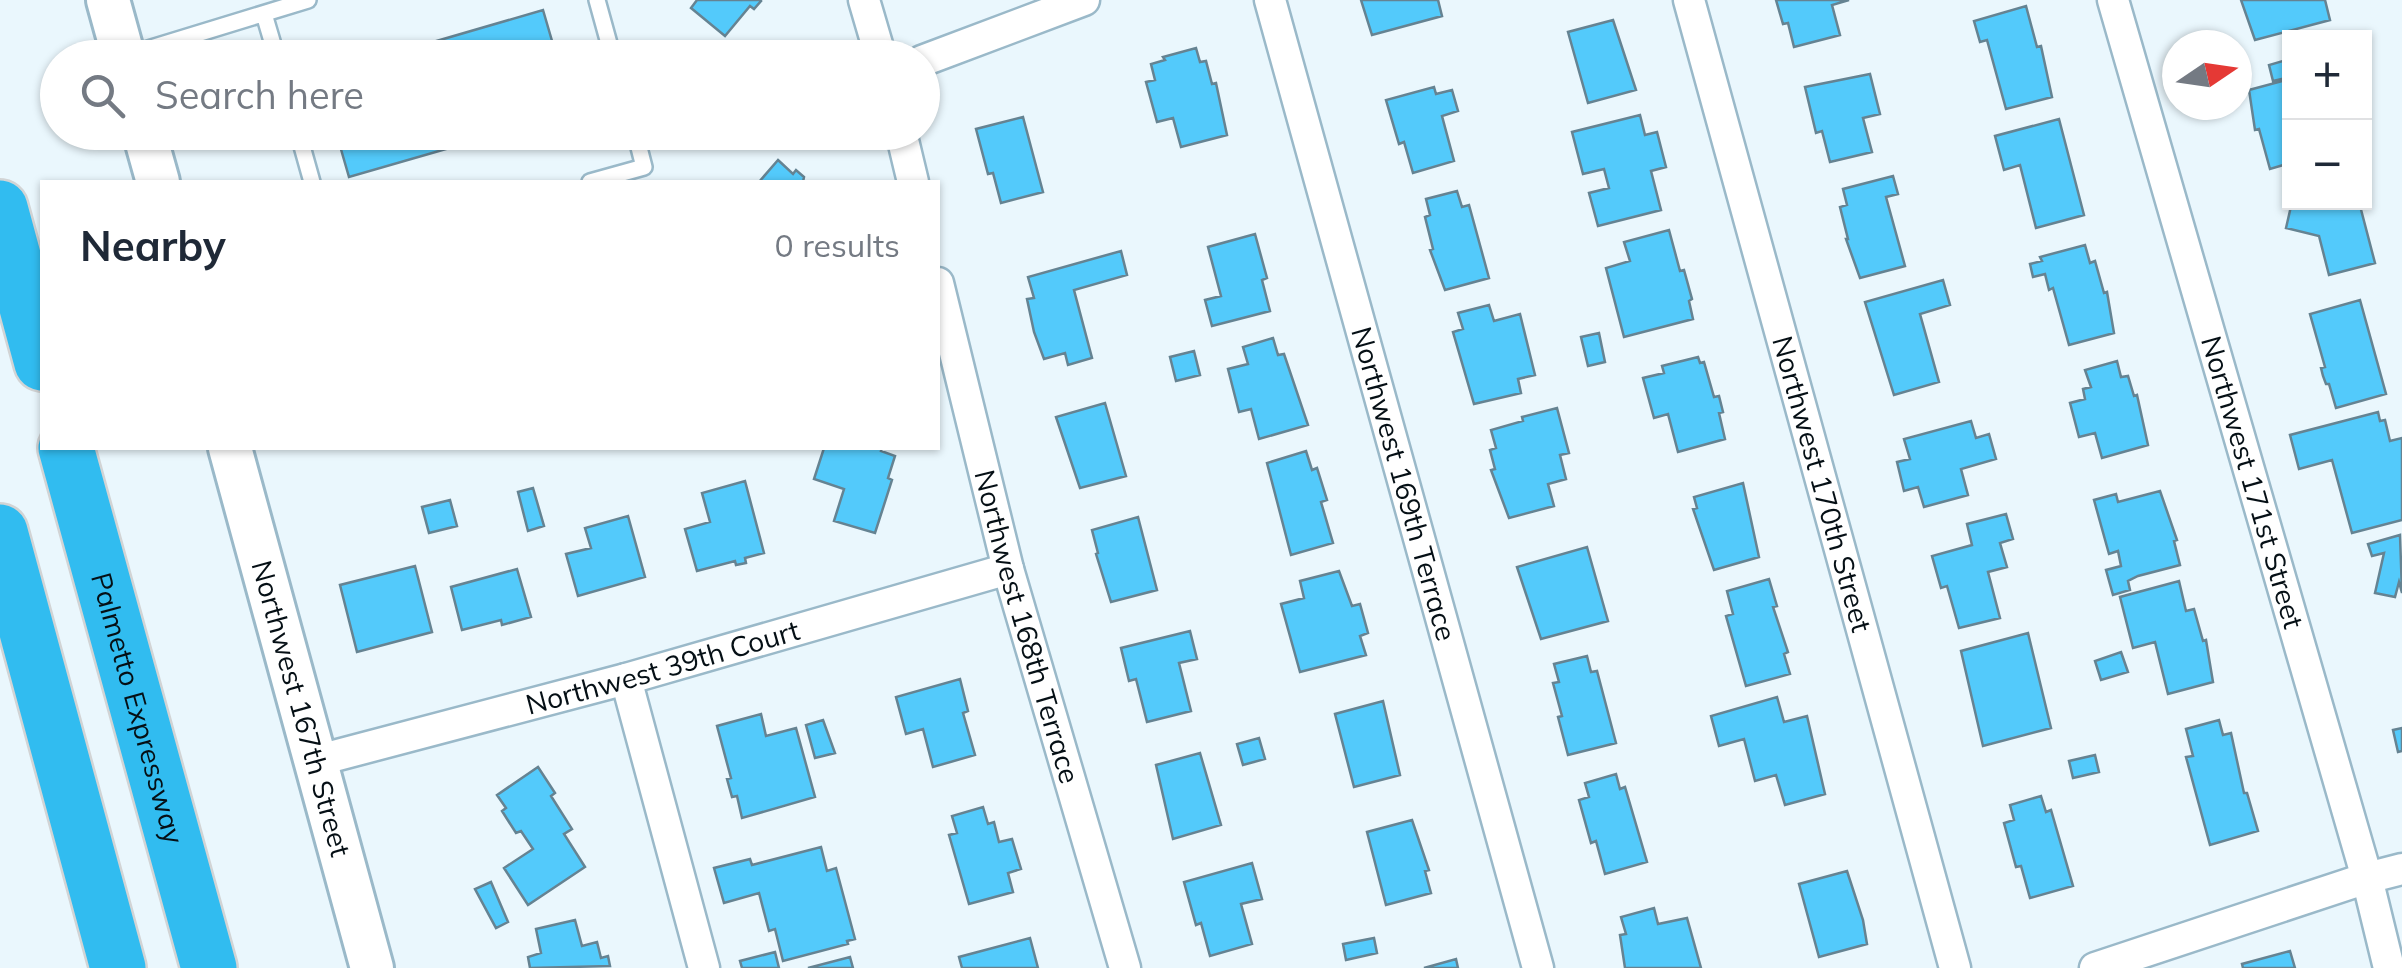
<!DOCTYPE html>
<meta charset="utf-8">
<style>
body{margin:0;font-family:Mulish,sans-serif;background:#f6f6f7;color:#1f2937}
.controls{position:absolute;right:30px;top:30px;display:grid;overflow:hidden;border-radius:0px;box-shadow:0 2px 8px #0004}
.controls button{width:90px;height:90px;display:grid;place-items:center;padding:0;border:0;border-bottom:2px solid #e0e1e3;background:#fff;color:#1f2937;font:50px sans-serif}
.compass{position:absolute;left:2162px;top:30px;width:90px;height:90px;border-radius:50%;background:#fff;box-shadow:0 2px 8px #0004;rotate:77deg}
.list{margin:0;padding:0;list-style:none}
h2{display:flex;justify-content:space-between;align-items:center;height:130px;margin:0;padding:0 40px;font-size:42px}
h2 small{font-size:32px;font-weight:400;color:#747a83}
.icon{flex:none;width:55px;height:55px;fill:none;stroke:currentColor;stroke-width:2;stroke-linecap:round;stroke-linejoin:round}
.map{position:relative;flex:none;width:2402px;height:968px;overflow:hidden}
.search{position:absolute;background:#fff;box-shadow:0 2px 8px #0004;left:40px;top:40px;width:900px;height:110px;display:flex;align-items:center;gap:25px;box-sizing:border-box;padding:0 35px;border-radius:55px;color:#747a83;font-size:38px}
.panel{position:absolute;background:#fff;box-shadow:0 2px 8px #0004;left:40px;top:180px;width:900px;height:270px;border-radius:0px}
.map>svg:first-child{display:block}
</style>
<div class="map">
<svg width="2402" height="968" viewBox="0 0 2402 968">
<rect width="100%" height="100%" fill="#eaf7fd"/>
<path fill="#53cafb" stroke="#658392" stroke-width="2.5" d="M697,0H760L761,1L754,9L750,6L725,36L691,8Z
M1361,0H1438L1442,16L1372,35Z
M1776,0H1849L1832,5L1840,35L1794,47L1788,23L1783,24Z
M2241,0H2325L2330,20L2255,40Z
M2026,6L2037,47L2041,46L2052,97L2006,109L1987,40L1980,42L1974,21Z
M543,10L557,58H378Z
M1613,20L1636,90L1588,103L1568,32Z
M1196,48L1200,62L1206,61L1212,84L1216,83L1227,135L1181,147L1173,118L1157,122L1146,82L1155,80L1151,64L1165,60L1163,57Z
M2290,59V77L2273,81L2269,65Z
M1870,74L1880,114L1863,118L1872,152L1830,162L1822,131L1816,133L1805,87Z
M2290,79V163L2270,169L2259,129L2255,130L2249,90Z
M1434,87L1436,94L1452,90L1458,111L1442,116L1454,161L1413,173L1404,142L1399,144L1386,100Z
M1640,115L1645,135L1657,132L1666,167L1651,171L1661,210L1598,226L1589,193L1609,188L1604,169L1583,174L1572,132Z
M1023,117L1043,192L1001,203L993,173L988,174L976,129Z
M2059,119L2084,215L2036,228L2020,165L2004,170L1995,136Z
M336,132H505L349,177Z
M778,160L793,174L796,170L804,177L803,182H759Z
M1893,176L1898,194L1886,197L1905,266L1860,278L1846,239H1848L1840,207L1847,205L1843,189Z
M1457,191L1462,207L1469,205L1489,278L1445,290L1430,250L1433,249L1425,217L1430,215L1426,199Z
M2292,202H2359L2375,263L2329,275L2319,236L2286,228Z
M1669,230L1680,271L1684,270L1692,299L1689,301L1693,319L1624,337L1606,268L1630,261L1624,242Z
M1255,234L1267,278L1262,280L1270,311L1212,326L1205,300L1221,296L1208,247Z
M2085,245L2090,263L2095,261L2104,293L2107,292L2114,333L2069,345L2053,288L2049,290L2045,274L2033,277L2030,264L2042,261L2040,257Z
M1121,251L1127,275L1074,290L1092,358L1068,365L1065,353L1044,359L1034,332L1027,299L1034,298L1028,277Z
M1943,280L1950,305L1920,314L1939,382L1894,395L1865,302Z
M2360,300L2386,394L2336,408L2329,384H2326L2323,376L2321,368L2325,367L2310,314Z
M1489,305L1494,321L1520,314L1535,375L1518,379L1521,393L1474,404L1453,332L1463,329L1458,313Z
M1599,333L1605,362L1588,366L1581,337Z
M1273,338L1278,355L1284,354L1308,425L1259,439L1251,409L1239,412L1228,369L1248,364L1243,347Z
M1194,351L1200,375L1176,381L1170,357Z
M1698,357L1700,363L1704,362L1714,397L1719,396L1723,412L1719,413L1725,439L1678,452L1668,414L1654,418L1643,378L1664,373L1662,366Z
M2117,361L2121,377L2128,376L2134,396L2137,395L2148,445L2102,458L2095,433L2079,437L2070,403L2085,399L2083,389L2091,387L2085,370Z
M1105,403L1126,476L1080,488L1056,417Z
M1557,408L1569,453L1560,455L1566,479L1548,484L1554,506L1509,518L1491,470L1495,469L1490,450L1496,448L1491,430L1523,421L1522,417Z
M2378,412L2380,421L2385,420L2390,441L2402,438V520L2352,533L2332,460L2299,469L2290,435Z
M1971,421L1976,438L1989,434L1996,459L1961,469L1968,495L1924,507L1918,487L1904,491L1897,462L1910,459L1904,439Z
M824,448H882L881,451L895,456L888,478L892,480L875,533L834,521L844,489L814,479Z
M1306,451L1312,470L1317,468L1327,500L1321,502L1333,543L1291,555L1267,463Z
M745,481L764,553L745,558L746,563L736,565L735,561L697,571L685,529L710,522L702,493Z
M1743,483L1759,557L1714,570L1693,509L1697,508L1694,497Z
M533,488L544,526L528,531L518,492Z
M2160,491L2177,540L2174,541L2180,565L2138,576L2128,581L2130,590L2113,595L2106,570L2121,566L2118,551L2109,554L2094,500L2116,494L2118,502Z
M450,500L457,526L429,533L422,507Z
M2006,514L2013,539L2000,543L2007,567L1988,572L2000,618L1959,628L1947,586L1941,588L1932,556L1972,545L1967,524Z
M628,516L645,577L578,596L566,554L591,548L585,528Z
M1138,517L1157,590L1111,602L1096,554L1098,553L1092,530Z
M2400,535L2402,593L2399,582L2395,597L2375,593L2384,553L2372,556L2368,544Z
M1587,547L1608,621L1541,639L1517,567Z
M415,566L432,632L357,652L340,585Z
M517,569L531,617L502,625L501,620L462,630L451,587Z
M1339,571L1352,606L1360,604L1368,633L1360,636L1366,655L1300,672L1281,604L1304,598L1300,581Z
M1769,579L1777,606L1773,607L1788,652L1784,654L1790,674L1746,686L1726,616L1733,614L1727,591Z
M2179,581L2186,611L2194,609L2203,641L2206,640L2213,682L2168,694L2155,642L2133,648L2120,597Z
M1190,631L1197,659L1179,663L1191,711L1147,722L1136,679L1129,681L1121,648Z
M2028,633L2051,728L1983,746L1961,651Z
M2121,652L2128,672L2101,680L2095,661Z
M1587,656L1591,672L1597,671L1616,743L1568,755L1558,717L1562,716L1553,683L1559,682L1554,664Z
M960,679L968,711L963,713L975,755L933,767L923,729L906,734L896,697Z
M1777,697L1784,722L1807,716L1825,794L1785,805L1776,775L1755,781L1744,739L1719,746L1711,716Z
M1383,701L1400,775L1354,787L1335,714Z
M761,714L766,736L796,728L815,797L742,818L737,796L732,797L727,779L731,778L717,726Z
M823,720L835,753L815,758L806,725Z
M2219,720L2223,735L2231,733L2244,793H2247L2258,831L2210,845L2186,757L2193,756L2186,729Z
M2402,728V751L2398,752L2393,730Z
M1259,738L1265,759L1243,765L1237,744Z
M1200,753L1221,825L1173,839L1156,765Z
M2095,755L2099,772L2073,778L2069,761Z
M538,767L555,793L551,796L572,829L564,834L585,867L528,905L504,868L533,849L521,831L516,833L502,811L506,808L497,795Z
M1616,774L1620,789L1625,787L1647,862L1605,874L1596,841L1591,843L1579,800L1589,797L1585,783Z
M2041,796L2046,812L2051,810L2073,886L2030,898L2021,866L2016,867L2004,823L2014,820L2010,805Z
M983,807L988,824L994,822L999,842L1012,839L1021,869L1008,873L1013,892L969,904L949,835L957,833L952,816Z
M1412,820L1429,870L1425,871L1431,893L1386,905L1367,832Z
M821,847L827,871L836,868L855,939L847,941L848,944L783,961L775,929L769,931L759,893L724,903L714,868L750,859L752,865Z
M1252,863L1262,899L1241,904L1252,944L1210,956L1201,923L1196,925L1184,882Z
M1847,871L1863,920L1867,944L1819,957L1799,884Z
M491,882L508,922L496,928L475,889Z
M1654,908L1658,924L1687,918L1701,968H1625L1620,935L1626,934L1621,917Z
M575,920L582,946L597,942L601,958L608,956L610,966L530,968L528,957L541,953L536,929Z
M1030,938L1038,968H962L959,957Z
M1374,938L1377,953L1346,960L1343,944Z
M2290,951L2295,968H2243L2242,964Z
M775,952L779,968H742L740,961Z
M850,957L853,968H808Z
M1456,959L1458,968H1424Z"/>
<g fill="none" stroke-linecap="round" stroke-linejoin="round">
<defs>
<path id="lane" d="M597,0L613,58
M264,14L277,58
M125,56L308,0
M298,132L312,182
M590,182L644,167L635,132"/>
<g id="street">
<path d="M864,0L881,58"/>
<path id="s1" d="M1270,0L1538,968"/>
<path id="s2" d="M1689,0L1955,968"/>
<path id="s3" d="M2113,0L2367,878L2389,968"/>
<path d="M922,61L1084,0"/>
<path d="M901,132L913,182"/>
<path id="s4" d="M938,283L1008,569L1125,968"/>
<path d="M626,679L704,968"/>
<path id="s5" d="M315,761L626,679L1008,569"/>
<path d="M2095,968L2367,878L2402,869"/>
</g>
<g id="secondary">
<path d="M108,0L124,58"/>
<path d="M144,132L158,182"/>
<path id="s6" d="M230,448L372,968"/>
</g>
<g id="highway">
<path d="M0,208L42,363"/>
<path id="s7" d="M66,448L209,968"/>
<path d="M0,532L118,968"/>
</g>
</defs>
<use href="#lane" stroke="#9ab9c9" stroke-width="20"/>
<use href="#street" stroke="#9ab9c9" stroke-width="35"/>
<use href="#secondary" stroke="#9ab9c9" stroke-width="48"/>
<use href="#highway" stroke="#d2d4d5" stroke-width="60"/>
<use href="#lane" stroke="#fff" stroke-width="15"/>
<use href="#street" stroke="#fff" stroke-width="30"/>
<use href="#secondary" stroke="#fff" stroke-width="42"/>
<use href="#highway" stroke="#31bcf0" stroke-width="55"/>
</g>
<g text-anchor="middle" stroke-width="10" stroke-linejoin="round" paint-order="stroke">
<g font-size="28" fill="#050f15" stroke="#fff">
<text dy="10" stroke="none"><textPath href="#s3" startOffset="502">Northwest 171st Street</textPath></text>
<text dy="10" stroke="none"><textPath href="#s1" startOffset="502">Northwest 169th Terrace</textPath></text>
<text dy="10" stroke="none"><textPath href="#s2" startOffset="502">Northwest 170th Street</textPath></text>
<text dy="10" stroke="none"><textPath href="#s4" startOffset="355">Northwest 168th Terrace</textPath></text>
<text dy="10" stroke="none"><textPath href="#s5" startOffset="360">Northwest 39th Court</textPath></text>
<text dy="10" stroke="none"><textPath href="#s7" startOffset="270">Palmetto Expressway</textPath></text>
<text dy="10" stroke="none"><textPath href="#s6" startOffset="270">Northwest 167th Street</textPath></text>
</g>
</g>
</svg>
<div class="controls">
<button>+</button>
<button>−</button>
</div>
<svg class="compass" viewBox="-18 -18 36 36"><path d="M0-13l5 13h-10z" fill="#e53935"/><path d="M0 13l5-13h-10z" fill="#747a83"/></svg>
<div class="search"><svg class="icon" aria-label="search" viewBox="0 0 24 24"><circle cx="10" cy="10" r="6"/><path d="M15 15l6 6"/></svg>Search here</div>
<section class="panel">
<h2>Nearby<small>0 results</small></h2>
<ul class="list">
</ul>
</section>
</div>
